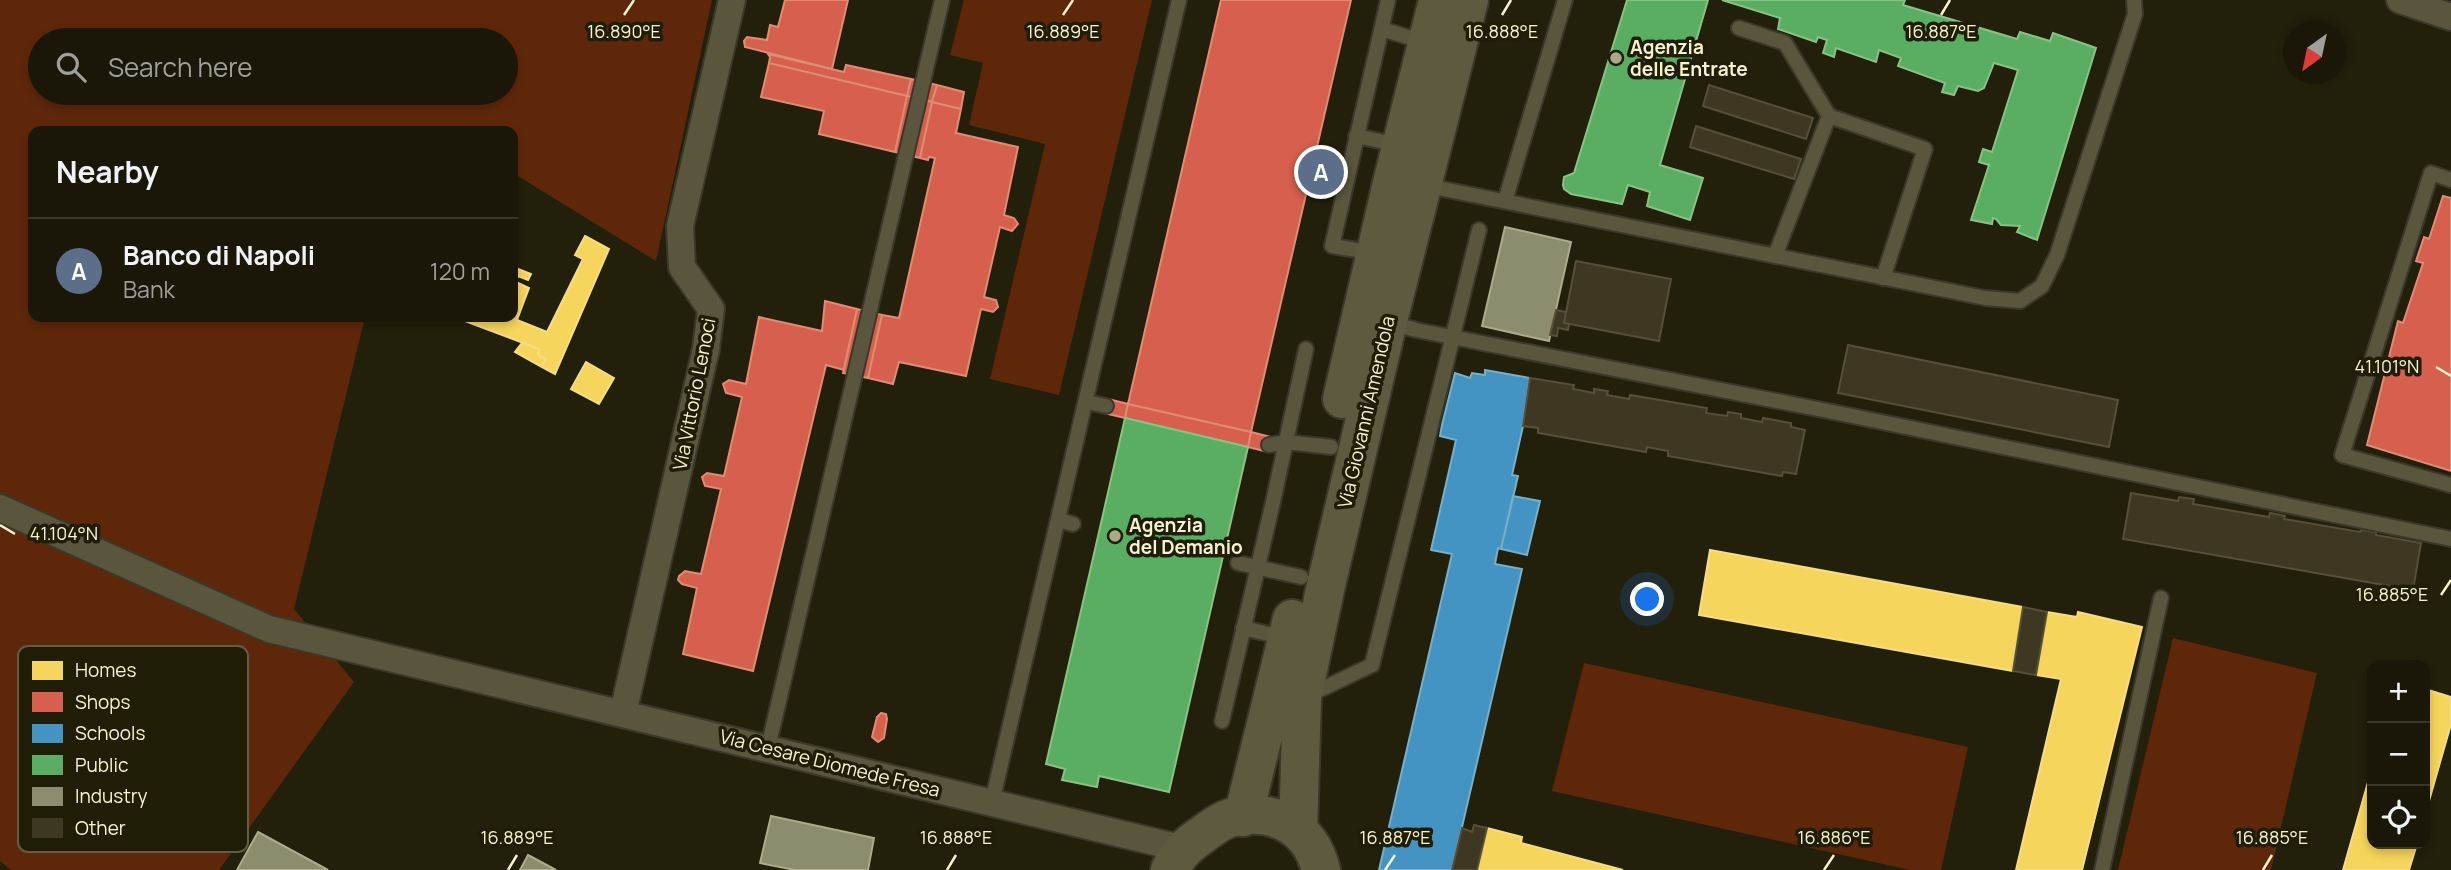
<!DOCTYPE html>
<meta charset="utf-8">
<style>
body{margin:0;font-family:Manrope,sans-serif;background:#272416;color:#f1f3f6}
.controls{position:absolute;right:21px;bottom:21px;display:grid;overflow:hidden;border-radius:14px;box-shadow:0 4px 10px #0003}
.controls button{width:63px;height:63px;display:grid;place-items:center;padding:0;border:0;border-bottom:2px solid #383629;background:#1a1708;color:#f1f3f6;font:35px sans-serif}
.compass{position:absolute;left:2283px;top:21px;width:63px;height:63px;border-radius:50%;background:#1a1708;box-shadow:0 4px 10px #0003;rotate:213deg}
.you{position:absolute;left:1648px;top:600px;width:24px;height:24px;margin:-18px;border:5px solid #fff;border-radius:50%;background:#1a73e8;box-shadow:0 0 0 10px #1a73e833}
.badge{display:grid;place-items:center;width:46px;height:46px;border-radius:50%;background:#d93025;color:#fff;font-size:23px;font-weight:700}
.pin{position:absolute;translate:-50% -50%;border:4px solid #fff;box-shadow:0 2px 7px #0006}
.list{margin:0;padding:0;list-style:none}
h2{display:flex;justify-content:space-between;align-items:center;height:91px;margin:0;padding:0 28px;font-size:30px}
h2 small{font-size:23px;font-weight:400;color:#9f9f9c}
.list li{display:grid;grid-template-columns:46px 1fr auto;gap:21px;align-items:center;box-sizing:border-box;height:105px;padding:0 28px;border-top:2px solid #383629}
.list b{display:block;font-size:26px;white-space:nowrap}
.list p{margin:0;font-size:23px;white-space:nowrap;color:#9f9f9c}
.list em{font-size:23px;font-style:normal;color:#9f9f9c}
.icon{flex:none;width:38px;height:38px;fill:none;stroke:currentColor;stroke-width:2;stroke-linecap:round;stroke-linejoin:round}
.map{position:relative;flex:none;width:2451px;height:870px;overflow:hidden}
.search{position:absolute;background:#1a1708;box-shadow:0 4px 10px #0003;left:28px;top:28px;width:490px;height:77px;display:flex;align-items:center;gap:18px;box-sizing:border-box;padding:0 24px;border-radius:38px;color:#9f9f9c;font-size:26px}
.panel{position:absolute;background:#1a1708;box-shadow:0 4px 10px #0003;left:28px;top:126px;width:490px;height:196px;border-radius:14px}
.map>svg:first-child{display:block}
</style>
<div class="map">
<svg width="2451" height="870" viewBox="0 0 2451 870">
<rect width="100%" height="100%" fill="#221f0a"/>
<path fill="#5f270a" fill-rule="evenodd" d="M0,0H712L656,261L513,173V131H33V317H365L294,609L354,682L219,870H11L0,861ZM40,40H506V93H40Z
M964,0H1152L1059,395L990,379L1045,144L969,125L983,63L950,55Z
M2173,638L2317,673L2271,870H2118Z
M1584,663L1968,747L1941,870H1910L1552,791Z"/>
<path fill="#f6d55c" stroke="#f6de7e" stroke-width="2" d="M585,236L609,249L555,374L542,367L546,359L538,355L539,349L457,318L513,317V267L531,274L528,280L518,276L516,282L529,288L517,320L547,332L583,259L575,255Z
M522,343L539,349L538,355L546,359L542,367L515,352Z
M586,362L614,378L599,404L571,389Z
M1710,550L2023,607L2013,671L1699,615Z
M2047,612L2077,617L2078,612L2142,627L2082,870H2016L2061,679L2036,675Z
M2425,689L2451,697V724L2425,815Z
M2372,768V844H2417L2409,870H2343Z
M1487,828L1522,837L1521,843L1623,870H1477Z"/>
<path fill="#d6604d" stroke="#e08c74" stroke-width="2" d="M785,0H848L832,69L745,47L744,41L747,37L767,40L770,25L778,27Z
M1221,0H1351L1251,432L1128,404Z
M768,54L844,72L846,65L911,79L907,96L769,63L770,57Z
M769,63L907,96L895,152L819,134L824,111L761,97Z
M911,79L937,85L932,102L907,96Z
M937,85L964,92L961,109L932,102Z
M907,96L932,102L920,158L895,152Z
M932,102L961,109L956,133L1018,147L1004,215L1014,218L1018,224L1012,231L1000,227L984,297L996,300L998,307L993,312L981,309L966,376L899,362L893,384L868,378L882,315L899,318L935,158L929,157L928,160L920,158Z
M2443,196L2451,198V471L2367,445L2398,321L2403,323L2423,263L2416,261L2424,237L2429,239Z
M825,301L857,309L844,370L826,365L753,671L683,654L697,588L682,584L678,580L679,576L685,571L701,574L721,489L705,486L702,477L707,473L724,476L742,397L726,393L723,384L729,380L746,384L759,317L822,331Z
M857,309L882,315L868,378L843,373Z
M1108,399L1128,404L1125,418L1104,413Z
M1128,404L1251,432L1248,447L1125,418Z
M1251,432L1271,437L1268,452L1248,447Z
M881,713L886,714L887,719L884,738L878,742L872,737L877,717Z"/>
<path fill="#4393c3" stroke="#79b0c6" stroke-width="2" d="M1485,370L1530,378L1523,426L1512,475L1518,476L1501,549L1498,548L1495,564L1522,569L1452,870H1379L1452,554L1431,550L1456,440L1440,436L1442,425L1455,373L1470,378L1472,373L1485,375Z
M1513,496L1540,501L1527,555L1501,549Z"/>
<path fill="#5aae61" stroke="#89c382" stroke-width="2" d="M1627,0H1708L1660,165L1703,178L1690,220L1647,206L1650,192L1628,185L1622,204L1571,194L1564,189L1563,185L1564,177L1574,173Z
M1722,0H1905L1903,5L2017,39L2020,32L2050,41L2053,33L2096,48L2037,240L2017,232L2020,226L2001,225L1996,219L1993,218L1992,224L1971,220L1989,165L1979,162L1983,149L1992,152L2018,70L1994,63L1984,88L1978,91L1958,86L1954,95L1942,92L1945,83L1898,66L1901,58L1879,50L1876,62L1836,48L1834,57L1823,53L1827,40L1818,37L1816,42L1778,29L1780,18Z
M1125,418L1248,447L1169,792L1099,776L1097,787L1062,780L1065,769L1046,764Z"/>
<path fill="#8c8c6e" stroke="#acab8b" stroke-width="2" d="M1505,227L1571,242L1549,341L1482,326Z
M771,816L874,838L868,870H795L760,863Z
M258,832L328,870H237Z
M528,855L556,870H520Z"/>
<path fill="#3e3822" stroke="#574f38" stroke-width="2" d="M1709,85L1813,118L1806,139L1703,106Z
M1696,126L1801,159L1794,179L1690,147Z
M1576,261L1671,279L1659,341L1564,323Z
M1556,310L1566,312L1564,323L1569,324L1568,330L1558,328L1557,336L1550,335Z
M1848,345L2118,400L2109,447L1838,393Z
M1530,378L1574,385L1573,389L1594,393V389L1608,391L1607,395L1629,399L1630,395L1707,408L1706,413L1727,416L1728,412L1741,414V418L1762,422L1763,418L1791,423V427L1805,430L1796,474L1783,472L1782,476L1668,456V451L1647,447L1646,452L1538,433V428L1523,426Z
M2131,493L2178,501L2179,497L2194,499L2193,504L2269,517L2270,513L2285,516L2284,519L2360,532L2361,530L2376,532V535L2421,543L2413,590L2123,539Z
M2023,607L2047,612L2036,675L2013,671Z
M1474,825L1487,828L1477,870H1452L1462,828L1472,832Z"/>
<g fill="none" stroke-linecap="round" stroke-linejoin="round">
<defs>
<path id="lane" d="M1739,28L1785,43L1829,116L1925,149L1883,278
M1382,29L1427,43
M1356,136L1399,145
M2451,180L2431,173L2342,455L2451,485
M1423,185L1985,298L2020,301L2042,286L2057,255L2135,14L2134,0
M1505,201L1565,0
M1375,253L1332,246L1388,0
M1775,256L1829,116
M1389,322L1416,330L1828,411L2451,539
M1087,402L1106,406
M1269,445L1286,442L1331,447
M1058,520L1073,524
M1238,563L1301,577
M1243,628L1286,638
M1307,696L1372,665L1479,230
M1222,721L1273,502L1306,349
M768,748L942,0
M992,802L1179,0
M2102,870L2161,598"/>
<path id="street" d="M2400,0L2451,17
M0,508L269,629L1184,849
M623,713L706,349L711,309L682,267L680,226L732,0"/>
<path id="secondary" d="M1342,399L1392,183L1438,0
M1243,817L1292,619
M1298,830L1302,698L1326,585L1388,321L1469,0
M1170,870C1177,854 1188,844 1202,835C1210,829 1220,821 1230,818C1273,807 1310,826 1321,870"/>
</defs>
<use href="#lane" stroke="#3a3828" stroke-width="18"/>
<use href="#street" stroke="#3a3828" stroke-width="30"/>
<use href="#secondary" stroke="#3a3828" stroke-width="42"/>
<use href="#lane" stroke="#59563d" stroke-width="14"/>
<use href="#street" stroke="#59563d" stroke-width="26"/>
<use href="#secondary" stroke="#5e5a40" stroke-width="38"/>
</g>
<path fill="none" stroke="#f7f3ce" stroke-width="2.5" d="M624,15L634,0M1063,15L1073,0M1502,15L1511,0M1941,15L1950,0M2436,367L2451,376M0,525L15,534M2441,595L2451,580M508,870L517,855M947,870L956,855M1385,870L1395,855M1824,870L1834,855M2263,870L2272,855"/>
<g fill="#aca989" stroke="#201d06" stroke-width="2.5">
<circle cx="1616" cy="58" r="7"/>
<circle cx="1115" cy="536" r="7"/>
</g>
<g text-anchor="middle" stroke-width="7" stroke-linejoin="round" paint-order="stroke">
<g font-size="19" font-weight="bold" fill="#f7f3ce" stroke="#201d06" text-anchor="start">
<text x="1630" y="54">Agenzia<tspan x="1630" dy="22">delle Entrate</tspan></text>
<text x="1129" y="532">Agenzia<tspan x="1129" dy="22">del Demanio</tspan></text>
</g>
<g font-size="19" fill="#f7f3ce" stroke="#201d06">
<text transform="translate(694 394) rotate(-79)" y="7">Via Vittorio Lenoci</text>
<text transform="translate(1366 412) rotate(-77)" y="7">Via Giovanni Amendola</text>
<text transform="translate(830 763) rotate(14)" y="7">Via Cesare Diomede Fresa</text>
</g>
</g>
<rect x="18" y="646" width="230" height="206" rx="10" fill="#201d06" stroke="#605d42" stroke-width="2"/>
<rect x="32" y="661" width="31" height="19" fill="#f6d55c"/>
<rect x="32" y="692" width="31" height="20" fill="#d6604d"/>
<rect x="32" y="724" width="31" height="19" fill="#4393c3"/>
<rect x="32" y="755" width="31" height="20" fill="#5aae61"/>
<rect x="32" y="787" width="31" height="19" fill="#8c8c6e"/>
<rect x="32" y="818" width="31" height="20" fill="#3e3822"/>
<g font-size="19" fill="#f7f3ce">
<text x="75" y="677">Homes</text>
<text x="75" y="709">Shops</text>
<text x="75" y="740">Schools</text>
<text x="75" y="772">Public</text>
<text x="75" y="803">Industry</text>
<text x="75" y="835">Other</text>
</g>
<g font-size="18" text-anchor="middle" fill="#f7f3ce" stroke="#201d06" stroke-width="7" stroke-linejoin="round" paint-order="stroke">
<text x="1941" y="38">16.887°E</text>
<text x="624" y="38">16.890°E</text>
<text x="1063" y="38">16.889°E</text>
<text x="1502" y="38">16.888°E</text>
<text x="2387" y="373">41.101°N</text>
<text x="64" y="540">41.104°N</text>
<text x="2392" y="601">16.885°E</text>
<text x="517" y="844">16.889°E</text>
<text x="956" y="844">16.888°E</text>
<text x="1395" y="844">16.887°E</text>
<text x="1834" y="844">16.886°E</text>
<text x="2272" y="844">16.885°E</text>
</g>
</svg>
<div class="controls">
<button>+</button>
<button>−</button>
<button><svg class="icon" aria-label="locate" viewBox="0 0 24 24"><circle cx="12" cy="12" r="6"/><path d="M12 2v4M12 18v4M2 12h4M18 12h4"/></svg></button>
</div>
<svg class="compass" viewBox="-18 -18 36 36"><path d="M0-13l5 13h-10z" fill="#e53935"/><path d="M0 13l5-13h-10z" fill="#9f9f9c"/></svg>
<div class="you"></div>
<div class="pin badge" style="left:1321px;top:172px;background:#5c6f8a">A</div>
<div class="search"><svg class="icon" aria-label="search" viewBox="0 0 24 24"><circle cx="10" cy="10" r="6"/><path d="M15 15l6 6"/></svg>Search here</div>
<section class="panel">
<h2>Nearby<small></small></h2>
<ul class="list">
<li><span class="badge" style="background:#5c6f8a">A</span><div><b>Banco di Napoli</b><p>Bank</p></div><em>120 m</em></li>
</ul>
</section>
</div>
